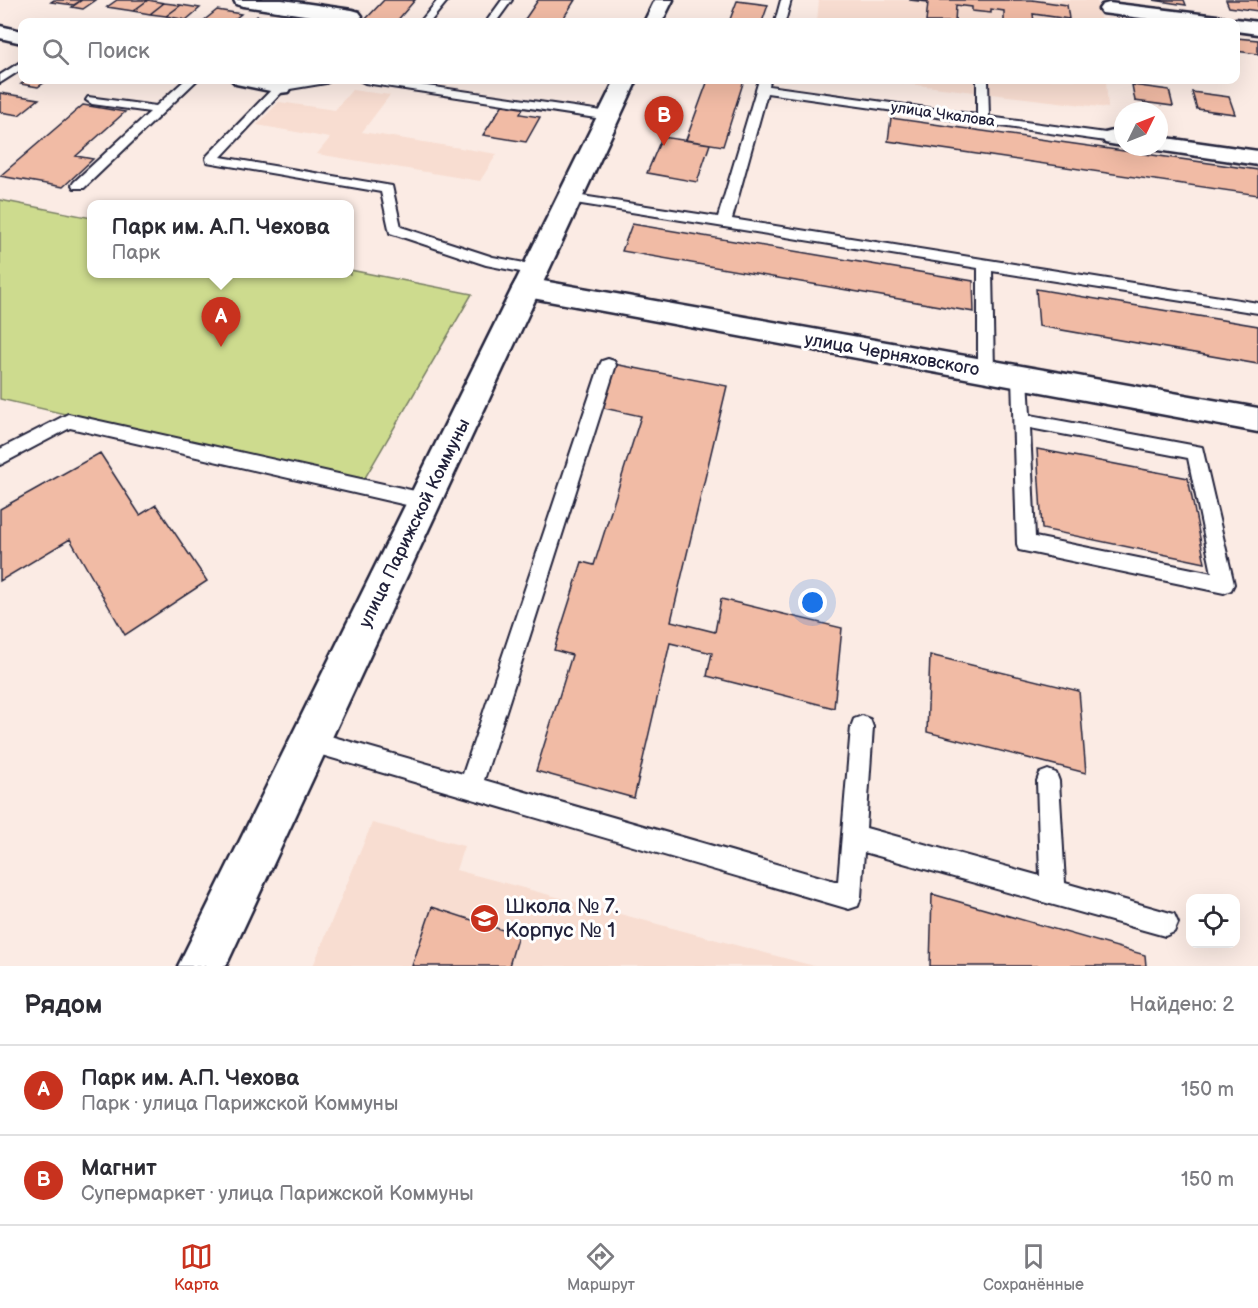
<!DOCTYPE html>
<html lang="ru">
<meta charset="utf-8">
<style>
body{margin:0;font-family:"Balsamiq Sans",sans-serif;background:#f7f7f7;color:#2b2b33}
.controls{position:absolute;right:18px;bottom:18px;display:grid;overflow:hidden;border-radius:12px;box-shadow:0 6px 24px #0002}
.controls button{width:54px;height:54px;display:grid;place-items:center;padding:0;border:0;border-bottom:2px solid #e1e1e2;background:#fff;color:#2b2b33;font:30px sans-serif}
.compass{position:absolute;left:1114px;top:102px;width:54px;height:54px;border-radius:50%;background:#fff;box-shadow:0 6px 24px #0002;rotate:47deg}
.you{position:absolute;left:813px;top:603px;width:21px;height:21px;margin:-15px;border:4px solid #fff;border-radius:50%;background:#1a73e8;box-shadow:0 0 0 9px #1a73e833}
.badge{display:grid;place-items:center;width:39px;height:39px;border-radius:50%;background:#c8321e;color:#fff;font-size:20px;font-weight:700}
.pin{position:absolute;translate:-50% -50px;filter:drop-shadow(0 2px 3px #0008)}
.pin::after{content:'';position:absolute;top:32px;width:21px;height:18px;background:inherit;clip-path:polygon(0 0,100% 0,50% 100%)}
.popup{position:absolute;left:87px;top:200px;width:267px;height:78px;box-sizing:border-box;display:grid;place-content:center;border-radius:12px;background:#fff;filter:drop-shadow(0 2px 4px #0005);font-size:20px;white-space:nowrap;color:#7c7c81}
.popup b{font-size:22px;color:#2b2b33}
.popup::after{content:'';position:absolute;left:50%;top:100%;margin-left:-12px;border:12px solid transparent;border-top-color:#fff}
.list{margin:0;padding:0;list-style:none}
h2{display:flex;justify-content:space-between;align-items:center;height:78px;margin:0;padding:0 24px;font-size:26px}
h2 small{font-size:20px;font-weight:400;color:#7c7c81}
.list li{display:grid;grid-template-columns:39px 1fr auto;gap:18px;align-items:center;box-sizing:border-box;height:90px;padding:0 24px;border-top:2px solid #e1e1e2}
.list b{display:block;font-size:22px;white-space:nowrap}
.list p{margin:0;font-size:20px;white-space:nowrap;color:#7c7c81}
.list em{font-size:20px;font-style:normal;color:#7c7c81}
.icon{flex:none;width:33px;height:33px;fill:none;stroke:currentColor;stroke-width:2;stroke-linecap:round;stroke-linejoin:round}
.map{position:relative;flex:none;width:1258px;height:966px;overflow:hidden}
.search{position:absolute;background:#fff;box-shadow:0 6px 24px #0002;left:18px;right:18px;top:18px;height:66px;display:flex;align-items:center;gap:15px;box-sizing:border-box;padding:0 21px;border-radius:12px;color:#7c7c81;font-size:22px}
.sheet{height:258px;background:#fff}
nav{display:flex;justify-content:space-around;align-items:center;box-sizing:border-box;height:84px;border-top:2px solid #e1e1e2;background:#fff;font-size:16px;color:#7c7c81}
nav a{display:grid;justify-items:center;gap:3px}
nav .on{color:#c8321e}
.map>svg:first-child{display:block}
</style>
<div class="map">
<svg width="1258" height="966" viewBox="0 0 1258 966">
<rect width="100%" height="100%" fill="#fbebe4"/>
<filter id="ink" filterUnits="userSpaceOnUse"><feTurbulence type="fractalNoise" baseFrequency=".0167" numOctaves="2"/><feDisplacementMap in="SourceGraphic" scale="12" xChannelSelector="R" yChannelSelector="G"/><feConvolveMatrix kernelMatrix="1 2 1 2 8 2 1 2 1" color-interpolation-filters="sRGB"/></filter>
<g filter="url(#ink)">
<path fill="#f8ddd1" d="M819,0H1097L1101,22H817Z
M876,80H1106L1108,108L983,93Z
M352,90L390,95L362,132L497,154L480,181L317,154L330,138L257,125L279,102L335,110Z
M372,823L464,846L456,870L814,966H313Z"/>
<path fill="#cddb8e" stroke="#787e64" stroke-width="1.5" d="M0,200L92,218V274H350V270L472,294L362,483L0,399Z"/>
<path fill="#f1bba5" stroke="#22223b" stroke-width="1.5" d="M54,0H82L74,5L51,2Z
M82,0H96L83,9L72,7Z
M117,0H148L133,11L107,7Z
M148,0L164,3L150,14L133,11Z
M384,0H415L396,22H363Z
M538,0H575L561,22H523Z
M909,0H1032L1067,5L1069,19L1033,14L1034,22H1004V11L991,9V13L972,11V7L956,5L955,22H926L928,2Z
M1184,0L1186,5L1153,0Z
M1226,0H1258V11L1229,7Z
M737,1L768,5L762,22H729Z
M164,3L181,5L166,16L150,14Z
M181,5L200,8L186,20L166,16Z
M217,10L241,14L231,22H202Z
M257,16L274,19L270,22H250Z
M1236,38L1258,40V54L1236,51Z
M27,80H48L38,87L21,84Z
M708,80H744L723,146L686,140Z
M1132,85L1169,90L1173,106L1135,101Z
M1192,92L1229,97L1235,114L1197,109Z
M0,93L39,99L19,115L0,112Z
M503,104L524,107L520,114L540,117L526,142L483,135Z
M83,105L125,112L76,156L93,159L63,187L0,176Z
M891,118L1258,170V195L888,141Z
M662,137L710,144L697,182L647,173Z
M632,224L973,281L974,312L622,251Z
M1036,289L1258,326V364L1039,326Z
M614,364L727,386L671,621L715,632L721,599L842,628L834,708L707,676L712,653L670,643L634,798L536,771L572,655L554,650L582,562L594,565L641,416L599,407Z
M1037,449L1188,478L1205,563L1042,529Z
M100,453L140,515L156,505L207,581L125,635L70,539L0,581V509Z
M930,655L1079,691L1086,773L927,732Z
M932,894L1145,955L1146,966H930Z
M432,907L518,935L509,966H412Z"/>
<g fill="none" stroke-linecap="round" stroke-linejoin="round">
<defs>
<path id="lane" d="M438,0H448L430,22H420Z
M502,0H512L496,22H486Z
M781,0H791L785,22H775Z
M22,61V69L0,83V75Z
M185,80H197L84,188H74L72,185L74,182L150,112L92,104L86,100L88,97L156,106Z
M306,80H332L326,83L284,90L221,157L392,186L401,227L493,257L540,266L542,270L540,274L535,275L486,265L390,233L381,192L207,162L206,159L207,156L276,85Z
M359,80H385L609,112L615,116L609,120L365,83Z
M759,80H770L769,86L977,115V80H988L989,117L1113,134L1119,138L1113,142L767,93L732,219L1258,303V313L992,271L994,371L992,375L986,377L980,375L978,371V268L569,202L562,198L569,194L718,217Z
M608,359L614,361L616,365L484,780L838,882L851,727L854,719L862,716L870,719L873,727L866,828L1040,876L1037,781L1040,773L1048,770L1056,773L1059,781L1065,883L1174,914L1178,923L1174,932L1165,936L864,852L861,897L858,906L849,909L301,749L298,741L301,733L309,730L463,774L600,365L602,361Z
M1020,371L1026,373L1028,377L1030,415L1202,447L1234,584L1231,590L1224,593L1019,550L1017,544L1012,377L1014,373ZM1030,428L1188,458L1212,573L1035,537Z
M68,414L424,493L430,495L433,501L430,507L424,509L70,428L0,465V449Z"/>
<path id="street" d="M234,0H282L352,10L359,12L362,16L359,20L352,22L243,6L236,4Z
M1109,3L1217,16L1224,18L1227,22H1173L1102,13L1099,9L1102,5Z
M1236,19L1258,22V34L1236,31V22H1228Z
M0,26L22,31V43L0,38Z
M232,80H274L288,82L291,87L288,92L280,93L236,84Z
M1113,131L1123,132V146L1105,143L1102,138L1105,133Z
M1159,137L1258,151V165L1151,149L1150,147H1159Z
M526,278L1258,408V432L516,295L512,288L516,281Z"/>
<path id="secondary" d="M655,0H673L662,22H644Z
M615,80H637L226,966H178Z"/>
</defs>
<use href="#lane" stroke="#22223b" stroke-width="4"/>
<use href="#street" stroke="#22223b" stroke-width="5"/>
<use href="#secondary" stroke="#22223b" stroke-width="5"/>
<use href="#lane" fill="#fff" fill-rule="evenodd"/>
<use href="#street" fill="#fff" fill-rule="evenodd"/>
<use href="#secondary" fill="#fff" fill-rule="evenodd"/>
</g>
</g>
<defs>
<symbol id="school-disc" viewBox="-11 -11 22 22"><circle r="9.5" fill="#c8321e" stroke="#fff"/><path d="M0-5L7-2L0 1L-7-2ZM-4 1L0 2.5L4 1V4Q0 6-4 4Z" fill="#fff"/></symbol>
</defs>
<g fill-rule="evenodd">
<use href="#school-disc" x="468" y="902" width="33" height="33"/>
</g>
<g text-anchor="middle" stroke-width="6" stroke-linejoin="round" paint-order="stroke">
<g font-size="15" fill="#22223b" stroke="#fff">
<text transform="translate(943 114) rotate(8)" y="5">улица Чкалова</text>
</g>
<g font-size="18" fill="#22223b" stroke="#fff">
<text transform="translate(892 354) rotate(10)" y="6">улица Черняховского</text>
<text transform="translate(414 523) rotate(-64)" y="6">улица Парижской Коммуны</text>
</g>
<g font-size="21" fill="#22223b" stroke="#fff" text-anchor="start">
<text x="505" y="913">Школа № 7.<tspan x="505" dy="24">Корпус № 1</tspan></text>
</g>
</g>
</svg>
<div class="controls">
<button><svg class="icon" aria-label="locate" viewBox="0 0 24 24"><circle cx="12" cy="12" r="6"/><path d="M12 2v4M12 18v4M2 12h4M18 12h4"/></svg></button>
</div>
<svg class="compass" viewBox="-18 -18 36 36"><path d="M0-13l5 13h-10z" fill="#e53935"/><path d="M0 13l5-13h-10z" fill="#7c7c81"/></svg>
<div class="you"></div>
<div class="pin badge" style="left:221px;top:347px">A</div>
<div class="popup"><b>Парк им. А.П. Чехова</b>Парк</div>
<div class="pin badge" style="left:664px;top:146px">B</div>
<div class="search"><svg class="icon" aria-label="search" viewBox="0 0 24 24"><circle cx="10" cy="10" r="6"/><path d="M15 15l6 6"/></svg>Поиск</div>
</div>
<section class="sheet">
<h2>Рядом<small>Найдено: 2</small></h2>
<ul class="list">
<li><span class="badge">A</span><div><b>Парк им. А.П. Чехова</b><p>Парк · улица Парижской Коммуны</p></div><em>150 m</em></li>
<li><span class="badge">B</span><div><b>Магнит</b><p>Супермаркет · улица Парижской Коммуны</p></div><em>150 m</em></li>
</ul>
</section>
<nav>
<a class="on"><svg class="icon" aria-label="map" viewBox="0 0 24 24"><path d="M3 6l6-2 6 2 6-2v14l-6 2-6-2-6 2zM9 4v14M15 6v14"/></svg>Карта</a>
<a><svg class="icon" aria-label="directions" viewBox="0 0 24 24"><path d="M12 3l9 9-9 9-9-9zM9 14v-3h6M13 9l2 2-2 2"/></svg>Маршрут</a>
<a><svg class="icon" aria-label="saved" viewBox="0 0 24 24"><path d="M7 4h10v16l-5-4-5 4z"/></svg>Сохранённые</a>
</nav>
